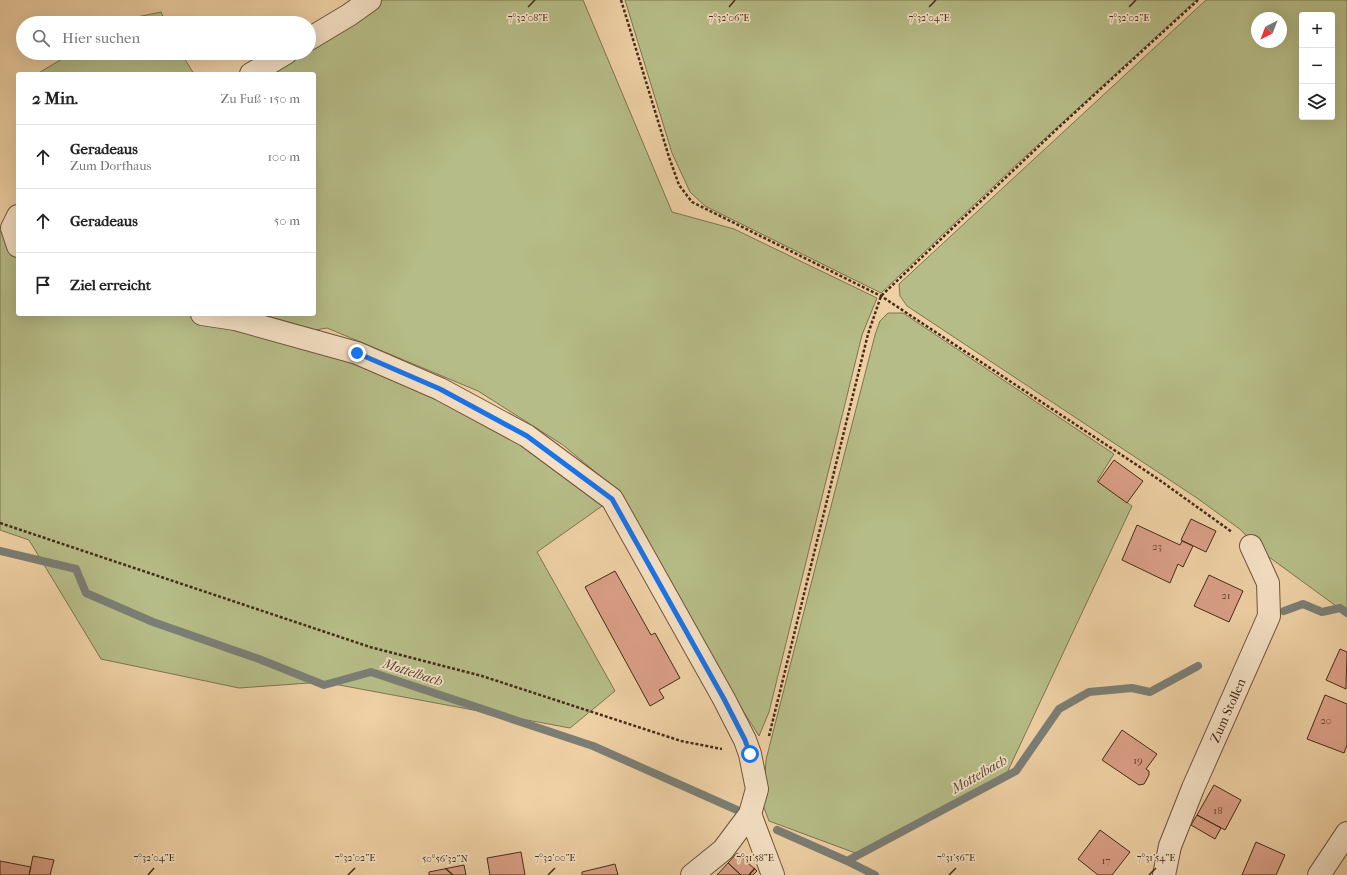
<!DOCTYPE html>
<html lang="de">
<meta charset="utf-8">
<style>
body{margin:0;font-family:"IM FELL French Canon",serif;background:#f2f2f2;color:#222}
.controls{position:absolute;right:12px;top:12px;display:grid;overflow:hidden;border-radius:4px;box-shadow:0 4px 16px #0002}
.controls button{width:36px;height:36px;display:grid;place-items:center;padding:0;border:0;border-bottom:1px solid #e0e0e0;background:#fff;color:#222;font:20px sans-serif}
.compass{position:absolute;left:1251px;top:12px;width:36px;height:36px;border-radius:50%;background:#fff;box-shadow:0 4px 16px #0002;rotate:222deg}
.stop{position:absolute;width:12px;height:12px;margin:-9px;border:3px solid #1a73e8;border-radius:50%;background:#fff}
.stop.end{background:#1a73e8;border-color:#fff;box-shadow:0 1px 4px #0008}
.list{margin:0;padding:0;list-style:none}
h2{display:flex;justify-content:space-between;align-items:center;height:52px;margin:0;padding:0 16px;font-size:17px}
h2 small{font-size:13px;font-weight:400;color:#767676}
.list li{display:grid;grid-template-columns:26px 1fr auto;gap:12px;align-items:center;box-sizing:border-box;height:64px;padding:0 16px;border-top:1px solid #e0e0e0}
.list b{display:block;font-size:15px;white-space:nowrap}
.list p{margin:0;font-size:13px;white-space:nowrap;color:#767676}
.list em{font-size:13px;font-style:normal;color:#767676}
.icon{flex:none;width:22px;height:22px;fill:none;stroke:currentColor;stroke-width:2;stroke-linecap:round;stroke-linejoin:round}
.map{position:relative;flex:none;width:1347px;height:875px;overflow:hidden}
.search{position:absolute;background:#fff;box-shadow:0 4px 16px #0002;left:16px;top:16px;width:300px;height:44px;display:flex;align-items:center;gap:10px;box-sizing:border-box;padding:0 14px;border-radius:22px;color:#767676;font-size:15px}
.panel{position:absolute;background:#fff;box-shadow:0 4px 16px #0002;left:16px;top:72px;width:300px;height:244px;border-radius:4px}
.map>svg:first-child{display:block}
</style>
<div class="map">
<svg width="1347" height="875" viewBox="0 0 1347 875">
<rect width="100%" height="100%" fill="#eed0a4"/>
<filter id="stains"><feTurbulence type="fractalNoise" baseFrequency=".005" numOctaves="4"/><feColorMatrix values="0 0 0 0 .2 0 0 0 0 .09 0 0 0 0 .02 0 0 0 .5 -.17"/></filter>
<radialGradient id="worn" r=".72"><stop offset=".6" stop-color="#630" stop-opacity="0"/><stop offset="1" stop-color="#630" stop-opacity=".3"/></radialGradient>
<path fill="#b6bc87" stroke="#7e7450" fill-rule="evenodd" d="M378,0H583L672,212L734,229L877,298L862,335L769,712L759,736L715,666L611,485L563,445L478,391L327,328L298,333L235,314H314V74H265L299,53H309V47Z
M625,0H1196L1017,164L881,293L705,206L690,192L672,153Z
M1206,0H1347V614L1258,549L1241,530L1197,498L907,306L900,296L899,284ZM1302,15H1332V117H1302ZM1257,18H1281V42H1257Z
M161,12L166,23H126L137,17Z
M72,53H181L194,74H37Z
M0,231L18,253V314H202L440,389L612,499L537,552L615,691L570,728L323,682L239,688L101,659L29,540L0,530Z
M888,313H903L1114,454L1097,481L1132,506L1005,777L858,854L769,821L763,805L766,760L772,736L875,335L880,321Z"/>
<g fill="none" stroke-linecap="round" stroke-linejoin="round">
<path stroke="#7b7e75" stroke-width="8" d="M0,551L76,569L86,593L153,622L259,659L324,685L371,672L593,746L737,810
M1284,611L1303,604L1322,612L1340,608L1347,613
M777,830L847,861L1016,771L1059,709L1089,692L1132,688L1150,692L1198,666
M847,861L875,875"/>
</g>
<path fill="#da9f86" stroke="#452c19" d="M1114,460L1143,481L1127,503L1098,482Z
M1191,519L1216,531L1206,552L1181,540Z
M1137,525L1180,545L1182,541L1193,546L1183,567L1178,564L1170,583L1122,560Z
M615,571L651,635L655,633L680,678L659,690L664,698L650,706L585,587Z
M1209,575L1243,591L1229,622L1194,606Z
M1340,649L1347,652L1346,689L1326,680Z
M1325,695L1347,704V745L1344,753L1307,739Z
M1122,730L1157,754L1146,769L1149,771V775L1144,784L1139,785L1102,760Z
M1214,785L1241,800L1225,830L1197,815Z
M1197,815L1221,828L1215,839L1191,825Z
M1100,830L1130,852L1112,875H1098L1078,859Z
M1256,842L1285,855L1276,875H1242Z
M521,852L525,875H490L487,858Z
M737,853L757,871L753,875H741L728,863Z
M33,856L54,860L50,875H29Z
M0,861L31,867L29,875H0Z
M728,863L741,875H717Z
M615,864L618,875H582V872Z
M464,865L466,875H429V872Z"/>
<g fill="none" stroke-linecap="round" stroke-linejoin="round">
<defs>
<g id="minor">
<path d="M309,39L349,15L370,0"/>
<path d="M251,74L286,53"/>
<path d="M18,216L12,228L18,246"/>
<path d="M202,314L235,319L357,353L440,389L527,436L612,499L724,699L745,740L750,754L757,789L750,814L723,850L692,875"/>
<path d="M750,814L773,875"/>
<path id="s1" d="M1164,875L1170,846L1193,788L1269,616L1268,583L1251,546"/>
<path d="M1319,875L1347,833"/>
</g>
</defs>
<use href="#minor" stroke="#6f553c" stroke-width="24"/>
<path stroke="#452c19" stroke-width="2.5" stroke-dasharray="3 2" stroke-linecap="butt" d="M621,0L669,157L679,185L692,202L881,296L1158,479L1232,532
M0,523L370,647L482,676L681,741L722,749
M769,736L868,334L881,296L1058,128L1198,0"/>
<use href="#minor" stroke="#f4e0c4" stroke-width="22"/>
</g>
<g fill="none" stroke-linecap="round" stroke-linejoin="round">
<path stroke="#1a73e8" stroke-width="5" d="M357,353L440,389L527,436L612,499L724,699L745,740L750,754"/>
</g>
<path fill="none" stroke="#452c19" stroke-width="1.5" d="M528,7L535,0M729,7L735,0M929,7L936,0M1129,7L1136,0M445,868L453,875M148,875L154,868M348,875L355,868M548,875L555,868M749,875L755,868M949,875L956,868M1149,875L1156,868"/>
<g text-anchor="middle" stroke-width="3.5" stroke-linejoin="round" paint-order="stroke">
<g font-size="11" fill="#6a4934">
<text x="1157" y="550">23</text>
<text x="1226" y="599">21</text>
<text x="1326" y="724">20</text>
<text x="1138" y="764">19</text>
<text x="1218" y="814">18</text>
<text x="1106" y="864">17</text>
</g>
<g font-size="13" fill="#452c19" stroke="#f4e0c4">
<text dy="5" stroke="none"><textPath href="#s1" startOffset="177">Zum Stollen</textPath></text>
</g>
<g font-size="14" font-style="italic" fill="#574738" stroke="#f4e0c4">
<text transform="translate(413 672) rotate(18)" y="5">Mottelbach</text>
<text transform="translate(979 774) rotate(-30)" y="5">Mottelbach</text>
</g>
</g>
<g font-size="10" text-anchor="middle" fill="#452c19" stroke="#f4e0c4" stroke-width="3.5" stroke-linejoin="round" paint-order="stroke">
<text x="528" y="21">7°32'08"E</text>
<text x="729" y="21">7°32'06"E</text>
<text x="929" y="21">7°32'04"E</text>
<text x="1129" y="21">7°32'02"E</text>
<text x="154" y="861">7°32'04"E</text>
<text x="355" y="861">7°32'02"E</text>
<text x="555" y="861">7°32'00"E</text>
<text x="755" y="861">7°31'58"E</text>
<text x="956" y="861">7°31'56"E</text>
<text x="1156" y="861">7°31'54"E</text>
<text x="445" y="862">50°56'32"N</text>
</g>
<rect width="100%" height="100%" filter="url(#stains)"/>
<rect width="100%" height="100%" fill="url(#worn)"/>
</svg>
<div class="controls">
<button>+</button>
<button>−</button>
<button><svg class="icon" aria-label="layers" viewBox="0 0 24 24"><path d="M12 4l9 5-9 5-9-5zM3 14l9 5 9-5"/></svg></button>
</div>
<svg class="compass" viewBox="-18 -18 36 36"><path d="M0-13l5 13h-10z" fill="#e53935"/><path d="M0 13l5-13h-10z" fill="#767676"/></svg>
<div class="stop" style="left:750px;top:754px"></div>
<div class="stop end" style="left:357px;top:353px"></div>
<div class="search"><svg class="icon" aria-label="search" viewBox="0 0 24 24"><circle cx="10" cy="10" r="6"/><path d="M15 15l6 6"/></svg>Hier suchen</div>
<section class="panel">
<h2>2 Min.<small>Zu Fuß · 150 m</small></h2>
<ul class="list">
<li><svg class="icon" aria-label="ahead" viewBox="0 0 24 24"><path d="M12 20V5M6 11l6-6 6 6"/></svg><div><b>Geradeaus</b><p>Zum Dorfhaus</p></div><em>100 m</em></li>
<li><svg class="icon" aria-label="ahead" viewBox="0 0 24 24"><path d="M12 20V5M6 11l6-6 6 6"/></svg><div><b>Geradeaus</b></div><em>50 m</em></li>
<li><svg class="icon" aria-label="arrive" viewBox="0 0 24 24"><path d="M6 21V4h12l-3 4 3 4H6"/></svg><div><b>Ziel erreicht</b></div></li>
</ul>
</section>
</div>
